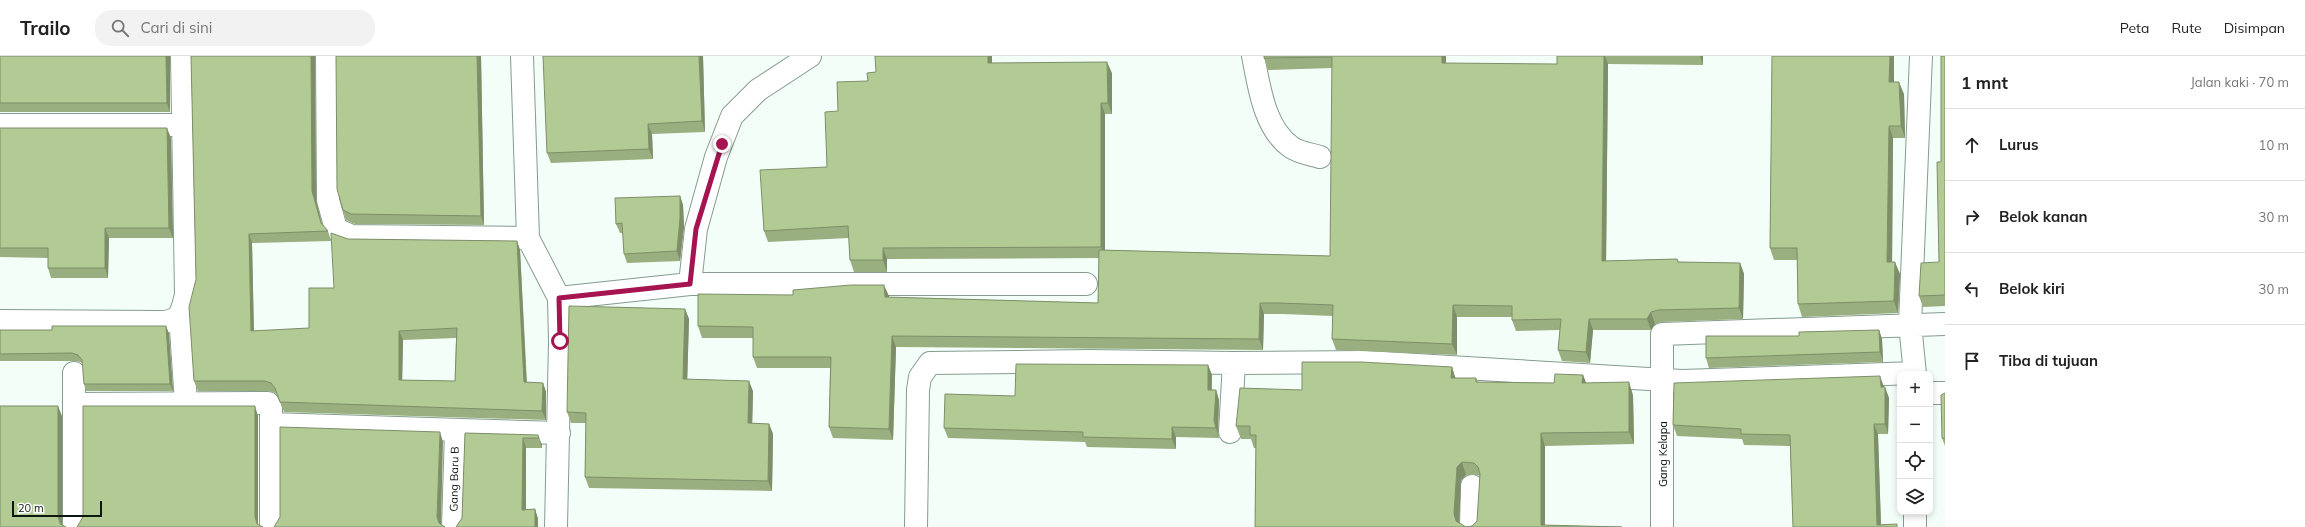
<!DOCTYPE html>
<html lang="id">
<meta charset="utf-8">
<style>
body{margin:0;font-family:Mulish,sans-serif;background:#f2f2f2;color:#222}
.controls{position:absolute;right:12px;bottom:12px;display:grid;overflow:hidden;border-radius:8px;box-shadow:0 2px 6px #0003}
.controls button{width:36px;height:36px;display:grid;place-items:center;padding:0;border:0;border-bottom:1px solid #e0e0e0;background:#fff;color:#222;font:20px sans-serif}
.scale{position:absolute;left:12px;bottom:10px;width:90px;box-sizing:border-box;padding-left:4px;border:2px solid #0d1611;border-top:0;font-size:11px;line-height:14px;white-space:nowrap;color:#0d1611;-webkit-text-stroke:3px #fff;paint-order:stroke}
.stop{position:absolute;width:12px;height:12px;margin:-9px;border:3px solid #a61351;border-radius:50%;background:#fff}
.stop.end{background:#a61351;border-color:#fff;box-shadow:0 1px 4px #0008}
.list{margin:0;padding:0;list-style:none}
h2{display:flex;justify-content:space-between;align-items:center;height:52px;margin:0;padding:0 16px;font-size:17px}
h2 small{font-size:13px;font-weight:400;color:#767676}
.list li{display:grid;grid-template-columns:26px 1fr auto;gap:12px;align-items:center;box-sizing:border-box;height:72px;padding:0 16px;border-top:1px solid #e0e0e0}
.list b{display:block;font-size:15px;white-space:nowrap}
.list em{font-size:13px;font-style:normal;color:#767676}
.icon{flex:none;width:22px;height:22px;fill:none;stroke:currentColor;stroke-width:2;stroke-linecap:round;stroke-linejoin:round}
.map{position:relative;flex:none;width:1945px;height:471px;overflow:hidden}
header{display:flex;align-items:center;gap:24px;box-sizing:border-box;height:56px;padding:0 20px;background:#fff;border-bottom:1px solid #e0e0e0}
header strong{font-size:19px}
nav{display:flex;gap:22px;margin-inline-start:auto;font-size:14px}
.search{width:280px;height:36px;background:#f2f2f2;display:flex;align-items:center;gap:10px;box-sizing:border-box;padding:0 14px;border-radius:16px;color:#767676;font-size:15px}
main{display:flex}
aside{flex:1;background:#fff}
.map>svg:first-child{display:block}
</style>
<header>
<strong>Trailo</strong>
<div class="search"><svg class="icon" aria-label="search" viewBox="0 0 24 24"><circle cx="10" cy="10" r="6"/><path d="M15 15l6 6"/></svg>Cari di sini</div>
<nav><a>Peta</a><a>Rute</a><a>Disimpan</a></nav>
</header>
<main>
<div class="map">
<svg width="1945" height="471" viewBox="0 0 1945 471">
<rect width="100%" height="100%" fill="#f4fef8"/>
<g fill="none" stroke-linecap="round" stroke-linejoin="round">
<defs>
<path id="minor" d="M327,0L328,144L336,173L352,180L528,182
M522,0L528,182L559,242L560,285L556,471
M1253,0C1259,30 1264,72 1291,91C1299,97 1311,98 1320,101
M0,69H182
M690,228L696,173L716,101L732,60L758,34L810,0
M559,242L690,228H1086
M180,259L186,347
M0,265L161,266C181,265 181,257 186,239L182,0
M74,317V471
M1915,318L1910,268L1921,0
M1930,337H1945
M75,348L268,347L271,353V471
M271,368L559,377
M1230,376L1234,307L1366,306L1682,325L1915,317
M453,471L456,375
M916,471L918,334L920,321L930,307L1089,305L1234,307
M1471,471L1472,430
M1662,471V278L1945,268
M1915,471V456"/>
</defs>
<use href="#minor" stroke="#859c8e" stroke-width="24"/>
<use href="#minor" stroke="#fff" stroke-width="22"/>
</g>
<path fill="#99af7f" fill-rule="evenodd" d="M0,0H170V56H0Z
M191,0H315L316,144L322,169L328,175L331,185L252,187L254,275L309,272L334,232L348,183L517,185L520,194L527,326L543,327L546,336V364L284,356L278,340L275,337L268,335H198L194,325L196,223ZM456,282L455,325L402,324L403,284Z
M481,0L484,169L355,168L346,164L343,154Z
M703,0L705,76L652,78L653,103L551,107L547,97Z
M992,0V7L1112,17V58H1105V194L1330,200L1332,12L1268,14L1264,2V0H1446V8H1557V0H1703V9L1608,8L1606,205L1677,203L1679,206L1740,207L1744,218L1743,263L1662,266L1655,268L1651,274H1593L1590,307L1562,305L1558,294L1560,274L1516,275L1512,264V261H1457V299L1336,294L1332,283L1333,260L1283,258H1264L1263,294L896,291L893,384L833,382L829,371L830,312H757L753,301V282H702L698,270L889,240V241L1098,247L1099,202L887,203V216H854L850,204L849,182L768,186L764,175L827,111L838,55L876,16Z
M1772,0H1894V26L1904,38L1905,79V82H1893L1892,206L1900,218L1898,257L1802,261L1798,248L1797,204H1774L1770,192Z
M1945,0V250L1923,251L1919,240L1939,206L1941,106Z
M0,72L171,82L173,182H109L108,222H51L48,212V202L0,201Z
M680,140L683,149L684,171L680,205L627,207L624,198L623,177H620L616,168Z
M685,253L689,263L687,324L753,335L752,367L769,368L773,378L772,435L589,432L585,421L586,367H571L567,356Z
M166,270L169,278L173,335H86L84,328L83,309L81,306L74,305H0V274H52Z
M1879,274L1882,283L1883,306L1709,312L1706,302L1799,280Z
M1208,309L1212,319V334H1216L1219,344L1218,375L1219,382L1176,381V393L1087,391L1085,386L948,382L944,372L1015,340Z
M1452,311L1455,322H1476L1478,326L1554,327L1583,319L1586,327L1633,339L1634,388L1545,390V469L1622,471H1255L1256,392H1254L1251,383H1241L1236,370L1302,334ZM1466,419H1478L1480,421L1477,465L1472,470L1466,471L1459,467L1461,424Z
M1884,331L1889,342L1888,378H1878L1881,469L1793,471L1790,390L1744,389L1742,383L1677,380L1673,369Z
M465,377L538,379L542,389V392H526V453H535L538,463V471H456L462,462Z
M1942,382H1945V390Z"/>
<path fill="#7d8e68" d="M166,0H170V56L167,47Z
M311,0H315L316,144L324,177L321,167L312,135Z
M477,0H481L484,169L481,160Z
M699,0H703L705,76L702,65Z
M988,0H992V18L988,7Z
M1442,0H1446V19L1442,7Z
M1604,0H1605L1608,8L1606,216L1602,205Z
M1700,0H1703V9Z
M1890,0H1894V38L1889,26Z
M1107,6L1112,17V58L1108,47Z
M1899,26L1904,38L1905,82L1901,70Z
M1101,47L1105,58V202L1101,191Z
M648,68L652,78L653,103L649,93Z
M1889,70L1893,82L1892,218L1887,206Z
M167,72L171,82L173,182L169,172Z
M680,140L683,149L684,171L680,205L677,195Z
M105,172L109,182L108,222L105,212Z
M249,178L252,187L254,284L251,275Z
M517,185L520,194L527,336L524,326Z
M883,192L887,203V216L883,204Z
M1895,206L1900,218L1898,257L1894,245Z
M1740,207L1744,218L1743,263L1739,252Z
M884,229L889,240V252L885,241Z
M1260,247L1264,258L1263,294L1259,283Z
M1453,249L1457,261V299L1452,288Z
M685,253L689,263L687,334L683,323Z
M1651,256L1655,268L1651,274L1647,263Z
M1589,263L1593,274L1590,307L1586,296Z
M166,270L169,278L173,335L170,328Z
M1879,274L1882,283L1883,306L1880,296Z
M399,275L403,284L402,333L399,324Z
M892,280L896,291L893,384L889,373Z
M1208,309L1212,319L1211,344L1208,334Z
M1452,311L1456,324L1451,322Z
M1583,319L1588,332L1582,327Z
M1880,320L1884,331V341L1881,331Z
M749,325L753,335L752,378L748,367Z
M1629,326L1633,339L1634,388L1629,376Z
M543,327L546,336V364L542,355Z
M1885,331L1889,342L1888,378L1885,368Z
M1216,334L1219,344L1218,375L1219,382L1214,365Z
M58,350L62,360V471L58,461Z
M255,350L258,360V471L255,461Z
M769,368L773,378L772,435L768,425Z
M1874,368L1878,378L1881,471L1877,469Z
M1172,371L1176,381V393L1172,383Z
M440,376L443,386L441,471H440L437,461Z
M1541,377L1545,390V471L1541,469Z
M538,379L542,389V392L539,382Z
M523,382L526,392V464L522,454Z
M1462,406L1466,419L1461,424L1459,471L1456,465L1454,458L1457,411Z
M535,453L538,463V471H535Z"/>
<path fill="#b2cb94" stroke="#7d8e68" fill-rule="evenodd" d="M0,0H166L167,47H0Z
M191,0H311L312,135L321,167L328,175L249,178L251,275L309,272V232H334L331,177L348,183L517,185L524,326L543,327L542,355L280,346L275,332L271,327L265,325H194L189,251L196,223ZM457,272L455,325L399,324V275Z
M336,0H477L481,160L351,158L343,154L337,133Z
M543,0H699L702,65L648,68L649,93L547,97Z
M875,0H988V7L1107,6L1108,47H1101V191L883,192V204H850L848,170L764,175L760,114L827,111L825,56L838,55L837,26L868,25L867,17L876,16Z
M1264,0H1442V7L1557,8V0H1604L1602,205L1677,203L1678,206L1740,207L1739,252L1658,254L1651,256L1647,263H1589L1586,296L1558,294L1561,263L1512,264V250L1453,249L1452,288L1332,283L1333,249L1279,247H1260L1259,283L892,280L889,373L829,371L831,301H753V271L698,270V238L793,239V234L851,229H884L885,241L1098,247L1099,194L1330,200L1332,1L1264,2Z
M1772,0H1890L1889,26H1899L1901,67V70H1889L1887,206H1895L1894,245L1798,248L1797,192H1770Z
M1941,0H1945V239L1919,240L1921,207L1939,206L1937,106H1941Z
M0,72H167L169,172H105V212H48V192H0Z
M680,140V162L677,195L624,198L622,167L616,168L615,142Z
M569,250L685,253L683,323L749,325L748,367L769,368L768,425L585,421L586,357L567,356Z
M52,270H166L170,328H84L82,304L78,299L72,297L0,298V274H52Z
M1879,274L1880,296L1706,302V280H1799V276Z
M1302,306H1361L1452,311L1451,322H1476V326L1554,327L1555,318L1583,319L1582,327L1629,326V376L1541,377V469L1622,471H1255L1256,379H1250V370H1236L1240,332L1302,334ZM1462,406L1474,407L1478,411L1480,418L1477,465L1472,470L1466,471L1456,465L1454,458L1457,411Z
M1016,308L1208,309V334H1216L1214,365L1216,372L1172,371V383L1083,381V376L944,372L945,338L1015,340Z
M1880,320L1881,331H1885V368H1874L1877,469L1897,468V471H1793L1790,379L1741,378V373L1673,369L1674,327Z
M1945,337V382H1942L1941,339Z
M0,350H58V461L60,468L66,471H0Z
M83,350H255V461L257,468L263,471H77L83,461Z
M280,371L440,376L437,461L439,467L445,471H274L280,461Z
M465,377L538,379L539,382H523L522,454L535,453V471H456L462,462Z"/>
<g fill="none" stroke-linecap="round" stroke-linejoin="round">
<path stroke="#a61351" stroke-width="5" d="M560,285L559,242L690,228L696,173L722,88"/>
</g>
<g text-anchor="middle" stroke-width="3" stroke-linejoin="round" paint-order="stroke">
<g font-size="11" fill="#0d1611" stroke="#fff">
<text transform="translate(1663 398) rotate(-90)" y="4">Gang Kelapa</text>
<text transform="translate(454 423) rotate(-89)" y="4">Gang Baru B</text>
</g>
</g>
</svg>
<div class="controls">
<button>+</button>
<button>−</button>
<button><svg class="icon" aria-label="locate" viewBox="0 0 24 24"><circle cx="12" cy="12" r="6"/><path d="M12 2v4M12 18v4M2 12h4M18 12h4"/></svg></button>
<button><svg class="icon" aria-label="layers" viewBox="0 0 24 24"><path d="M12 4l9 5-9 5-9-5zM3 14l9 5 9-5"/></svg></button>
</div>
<div class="scale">20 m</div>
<div class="stop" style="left:560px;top:285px"></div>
<div class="stop end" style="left:722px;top:88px"></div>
</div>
<aside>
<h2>1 mnt<small>Jalan kaki · 70 m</small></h2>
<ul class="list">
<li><svg class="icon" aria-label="ahead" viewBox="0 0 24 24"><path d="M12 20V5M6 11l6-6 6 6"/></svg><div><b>Lurus</b></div><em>10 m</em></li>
<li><svg class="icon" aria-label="right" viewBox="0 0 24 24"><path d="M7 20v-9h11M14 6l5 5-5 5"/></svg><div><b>Belok kanan</b></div><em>30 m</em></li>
<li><svg class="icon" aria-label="left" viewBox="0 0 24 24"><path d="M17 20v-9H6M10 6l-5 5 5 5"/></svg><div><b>Belok kiri</b></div><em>30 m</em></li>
<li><svg class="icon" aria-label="arrive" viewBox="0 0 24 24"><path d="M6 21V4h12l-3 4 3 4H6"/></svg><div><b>Tiba di tujuan</b></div></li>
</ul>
</aside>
</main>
